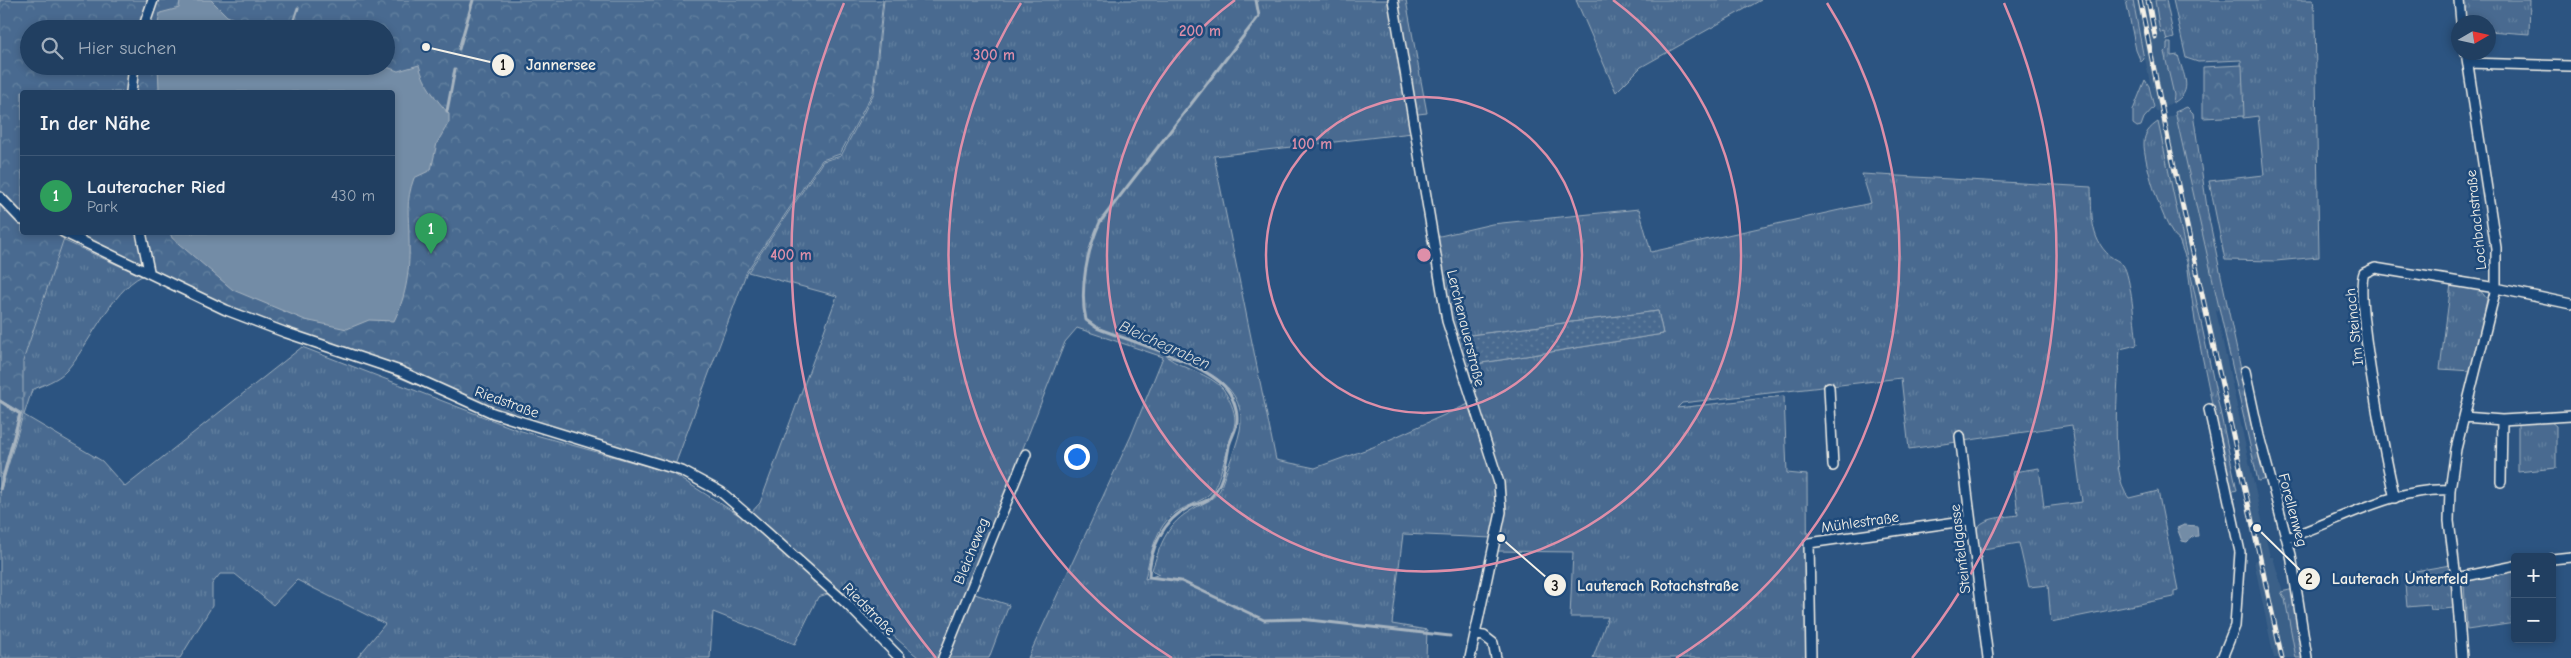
<!DOCTYPE html>
<html lang="de">
<meta charset="utf-8">
<style>
body{margin:0;font-family:"Comic Neue",sans-serif;background:#294667;color:#f1f3f6}
.controls{position:absolute;right:15px;bottom:15px;display:grid;overflow:hidden;border-radius:5px;box-shadow:0 2px 8px #0003}
.controls button{width:45px;height:45px;display:grid;place-items:center;padding:0;border:0;border-bottom:1px solid #3e5876;background:#213f61;color:#f1f3f6;font:25px sans-serif}
.compass{position:absolute;left:2451px;top:15px;width:45px;height:45px;border-radius:50%;background:#213f61;box-shadow:0 2px 8px #0003;rotate:81deg}
.you{position:absolute;left:1076px;top:456px;width:18px;height:18px;margin:-12px;border:4px solid #fff;border-radius:50%;background:#1a73e8;box-shadow:0 0 0 8px #1a73e833}
.badge{display:grid;place-items:center;width:32px;height:32px;border-radius:50%;background:#bca0f2;color:#fff;font-size:16px;font-weight:700}
.pin{position:absolute;translate:-50% -41px;filter:drop-shadow(0 1px 2px #0008)}
.pin::after{content:'';position:absolute;top:26px;width:18px;height:15px;background:inherit;clip-path:polygon(0 0,100% 0,50% 100%)}
.list{margin:0;padding:0;list-style:none}
h2{display:flex;justify-content:space-between;align-items:center;height:65px;margin:0;padding:0 20px;font-size:21px}
h2 small{font-size:16px;font-weight:400;color:#a2afbd}
.list li{display:grid;grid-template-columns:32px 1fr auto;gap:15px;align-items:center;box-sizing:border-box;height:80px;padding:0 20px;border-top:1px solid #3e5876}
.list b{display:block;font-size:19px;white-space:nowrap}
.list p{margin:0;font-size:16px;white-space:nowrap;color:#a2afbd}
.list em{font-size:16px;font-style:normal;color:#a2afbd}
.icon{flex:none;width:28px;height:28px;fill:none;stroke:currentColor;stroke-width:2;stroke-linecap:round;stroke-linejoin:round}
.map{position:relative;flex:none;width:2571px;height:658px;overflow:hidden}
.search{position:absolute;background:#213f61;box-shadow:0 2px 8px #0003;left:20px;top:20px;width:375px;height:55px;display:flex;align-items:center;gap:12px;box-sizing:border-box;padding:0 18px;border-radius:28px;color:#a2afbd;font-size:19px}
.panel{position:absolute;background:#213f61;box-shadow:0 2px 8px #0003;left:20px;top:90px;width:375px;height:145px;border-radius:5px}
.map>svg:first-child{display:block}
</style>
<div class="map">
<svg width="2571" height="658" viewBox="0 0 2571 658">
<defs>
<pattern id="grass-tufts" width="24" height="20" patternUnits="userSpaceOnUse" patternTransform="scale(1.25)"><rect width="24" height="20" fill="#496b90"/><path d="M3 7l-1-3M5 7V3M7 7l1-3M15 17l-1-3M17 17v-4M19 17l1-3" fill="none" stroke="#6481a0"/></pattern>
<pattern id="park-crowns" width="20" height="18" patternUnits="userSpaceOnUse" patternTransform="scale(1.25)"><rect width="20" height="18" fill="#496b90"/><path d="M2 6a3 3 0 1 1 6 0M12 15a3 3 0 1 1 6 0" fill="none" stroke="#6481a0"/></pattern>
<pattern id="garden-dots" width="8" height="8" patternUnits="userSpaceOnUse" patternTransform="scale(1.25)"><rect width="8" height="8" fill="#496b90"/><path d="M2 2h.1M6 6h.1" fill="none" stroke="#6481a0" stroke-width="1.8" stroke-linecap="round"/></pattern>
</defs>
<rect width="100%" height="100%" fill="#2c5481"/>
<filter id="ink" filterUnits="userSpaceOnUse"><feTurbulence type="fractalNoise" baseFrequency=".02" numOctaves="2"/><feDisplacementMap in="SourceGraphic" scale="10" xChannelSelector="R" yChannelSelector="G"/><feConvolveMatrix kernelMatrix="1 2 1 2 8 2 1 2 1" color-interpolation-filters="sRGB"/></filter>
<g filter="url(#ink)">
<path fill="#3b6088" d="M2133,0H2155L2160,31H2164L2167,38L2168,47L2164,52L2174,95L2173,102L2156,112Z
M2175,114L2200,217L2219,309L2216,311L2270,557H2273L2285,599L2296,658H2274L2254,561L2258,559L2256,551L2204,313L2200,314L2158,128V123Z"/>
<path fill="url(#grass-tufts)" stroke="#9eaebc" fill-rule="evenodd" d="M0,0L29,29V66L22,92V232L56,237L142,276C111,291 89,346 66,371C58,380 42,385 32,390L24,415L102,461L125,487L302,347L518,430L672,473L745,519L760,503L837,296L748,272L823,161L841,156L874,93L884,0H1406L1427,113L1409,115L1412,133L1214,156L1276,460L1315,468L1373,447L1473,402L1463,366L1663,334L1658,311L1455,337L1440,307L1427,239L1492,224L1639,209L1651,252L1871,203L1862,174L2091,187C2092,212 2089,238 2110,256C2113,259 2120,261 2123,265C2131,275 2135,329 2137,345L2120,349C2118,380 2109,478 2129,498L2158,491L2178,590L2174,591V597L2051,622L2048,585L2029,587L2019,543L1978,550C1978,544 1975,535 1977,529C1982,517 2007,517 2018,515L2013,472L2039,468L2044,507L2082,502L2072,425L1909,449L1901,378L1682,403L1677,408L1784,396L1787,473L1807,475L1808,658H1593L1608,617H1570L1573,552L1495,551L1492,538L1403,534L1392,624L1427,630L1426,658H1028L1131,436L1163,357L1077,328L1065,342L940,658H919L840,590L818,597L795,644L713,612L710,658H357L385,624L297,580L273,605L235,574H220L212,584V606L180,658H0ZM1167,357C1199,365 1243,383 1241,423C1240,440 1225,473 1220,490C1211,502 1200,504 1188,512C1166,526 1160,546 1152,570L1160,574L1145,579C1149,560 1154,534 1168,519C1180,505 1202,505 1213,490C1218,484 1235,429 1235,421C1235,410 1229,398 1223,389C1209,373 1183,369 1167,357Z
M1576,0H1761L1641,67L1616,92Z
M2126,0H2133L2144,59L2141,62L2136,50Z
M2155,0H2166L2174,38L2167,40L2165,33L2160,32Z
M2173,0H2313L2315,14L2319,257L2276,261L2225,260L2209,181L2264,175L2258,116L2243,118L2241,60L2198,62L2186,58Z
M2463,0H2530L2529,34L2489,31L2488,22H2465Z
M2167,43H2171V56L2178,55C2183,75 2195,91 2173,103L2174,95L2164,52L2167,49Z
M2145,80L2149,86L2154,107L2144,118L2141,126L2137,127L2133,124V110Z
M2187,107L2193,113L2208,214L2246,393L2268,479L2258,481L2176,116L2175,112Z
M2158,122L2237,490L2230,492L2195,321L2187,262L2179,240C2165,233 2143,160 2144,143C2144,134 2150,127 2158,122Z
M2451,284L2480,290L2487,299L2472,371L2440,369Z
M2550,421L2556,426V468L2518,472V422Z
M2450,565L2454,608L2431,610L2430,605L2407,607L2404,573Z
M2515,571V623L2467,630L2464,584C2476,573 2499,573 2515,571Z
M2294,589L2303,658H2296L2285,599L2281,592Z
M975,594L1009,605L989,658H948L971,597Z"/>
<path fill="url(#park-crowns)" stroke="#9eaebc" fill-rule="evenodd" d="M0,0H883L873,92L840,154L822,160L747,271L675,465L518,427L64,238L23,361V415L0,493ZM29,29H386V66H29ZM22,92H392V232H22Z
M2242,65L2244,116L2203,118V67Z"/>
<path fill="url(#garden-dots)" stroke="#9eaebc" d="M1658,311L1663,334L1463,366L1455,337Z
M0,400L22,413L4,476L0,473Z"/>
<path fill="#738ca6" stroke="#a7b4c0" d="M180,0H211L227,16L260,29H157L160,13L179,8Z
M419,65C424,85 436,99 449,114V122L437,143L431,170L414,178C405,203 409,214 409,239C410,269 407,294 394,321L369,320L347,329L305,320L233,290L172,238L170,233L392,232V92H154L159,89L158,66H384L398,71Z
M2184,525L2197,526L2198,536L2192,537L2187,542L2182,541L2177,528Z"/>
<g fill="none" stroke-linecap="round" stroke-linejoin="round">
<path stroke="#a7b4c0" stroke-width="3" d="M1256,0L1259,16L1100,222C1087,251 1079,290 1086,320L1097,328C1132,342 1197,360 1224,386C1232,394 1238,410 1237,421C1237,429 1231,438 1229,446C1226,463 1223,486 1209,499C1204,503 1194,504 1188,508C1164,519 1149,550 1149,577L1181,581L1264,620L1301,619L1450,636
M291,29L298,8
M459,49L473,0
M447,111L455,69
M0,401L20,414L0,489"/>
<defs>
<path id="minor" d="M1393,0L1447,321L1499,483L1501,512L1470,658
M2459,0L2461,22
M143,29L153,0
M2468,63L2571,66
M131,92L134,66
M0,197L22,220
M63,232L226,310L284,332L400,371L493,413L682,471L721,492L751,518L846,603L900,658
M141,232L149,271
M2245,371L2259,436L2291,555L2307,658
M1829,387L1833,466
M2209,409L2240,552L2235,626L2222,658
M2464,417L2502,420L2571,416
M1960,436L1988,658
M2501,482L2502,420
M2395,498C2386,464 2354,298 2364,273L2375,268L2496,288L2571,304
M2287,538C2339,521 2394,487 2450,490
M2552,559L2571,557
M2456,578L2515,566
M1476,635L1484,636L1493,643L1496,658
M943,658L1026,454
M1811,658L1809,543L1970,520
M2462,658L2456,578L2449,521L2450,490L2456,449L2496,288V248L2466,52"/>
</defs>
<use href="#minor" stroke="#f4f1e8" stroke-width="12"/>
<use href="#minor" stroke="#1f4a7a" stroke-width="9"/>
<defs>
<path id="rail" d="M2140,0L2169,144L2282,658
M2148,0L2155,37"/>
</defs>
<use href="#rail" stroke="#f4f1e8" stroke-width="5"/>
<use href="#rail" stroke="#1f4a7a" stroke-width="3" stroke-dasharray="9" stroke-linecap="butt"/>
</g>
</g>
<g fill="none" stroke="#de8fa9" stroke-width="2.5">
<circle cx="1424" cy="255" r="158"/>
<path d="M1613 0A317 317 0 1 1 1235 0"/>
<path d="M1172 658A475 475 0 0 1 1021 3M1827 3A475 475 0 0 1 1676 658"/>
<path d="M936 658A633 633 0 0 1 844 3M2004 3A633 633 0 0 1 1912 658"/>
</g>
<g text-anchor="middle" stroke-width="5" stroke-linejoin="round" paint-order="stroke">
<g font-size="15" fill="#f4f1e8" stroke="#1f4a7a">
<text transform="translate(2476 220) rotate(-96)" y="5">Lochbachstraße</text>
<text transform="translate(2354 327) rotate(-96)" y="5">Im Steinach</text>
<text transform="translate(1466 328) rotate(76)" y="5">Lerchenauerstraße</text>
<text transform="translate(507 402) rotate(20)" y="5">Riedstraße</text>
<text transform="translate(2293 510) rotate(75)" y="5">Forellenweg</text>
<text transform="translate(1860 522) rotate(-8)" y="5">Mühlestraße</text>
<text transform="translate(1960 549) rotate(-97)" y="5">Steinfeldgasse</text>
<text transform="translate(971 551) rotate(-68)" y="5">Bleicheweg</text>
<text transform="translate(869 609) rotate(45)" y="5">Riedstraße</text>
</g>
<g font-size="16" font-style="italic" fill="#dadddb" stroke="#1f4a7a">
<text transform="translate(1165 344) rotate(24)" y="6">Bleichegraben</text>
</g>
</g>
<circle cx="1424" cy="255" r="8" fill="#de8fa9" stroke="#1f4a7a" stroke-width="2.5"/>
<g font-size="15" text-anchor="middle" font-weight="bold" fill="#de8fa9" stroke="#1f4a7a" stroke-width="5" stroke-linejoin="round" paint-order="stroke">
<text x="1200" y="36">200 m</text>
<text x="994" y="60">300 m</text>
<text x="1312" y="149">100 m</text>
<text x="791" y="260">400 m</text>
</g>
<path fill="none" stroke="#f4f1e8" stroke-width="2" d="M426 47L503 65M2257 528L2309 579M1501 538L1555 585"/>
<g fill="#f4f1e8" stroke="#1f4a7a" stroke-width="2">
<circle cx="426" cy="47" r="5"/>
<circle cx="2257" cy="528" r="5"/>
<circle cx="1501" cy="538" r="5"/>
<circle cx="503" cy="65" r="12"/>
<circle cx="2309" cy="579" r="12"/>
<circle cx="1555" cy="585" r="12"/>
</g>
<g font-size="15" text-anchor="middle" font-weight="bold" fill="#111">
<text x="503" y="70">1</text>
<text x="2309" y="584">2</text>
<text x="1555" y="591">3</text>
</g>
<g font-size="16" text-anchor="middle" font-weight="bold" fill="#f4f1e8" stroke="#1f4a7a" stroke-width="5" stroke-linejoin="round" paint-order="stroke">
<text x="561" y="70">Jannersee</text>
<text x="2400" y="584">Lauterach Unterfeld</text>
<text x="1658" y="591">Lauterach Rotachstraße</text>
</g>
</svg>
<div class="controls">
<button>+</button>
<button>−</button>
</div>
<svg class="compass" viewBox="-18 -18 36 36"><path d="M0-13l5 13h-10z" fill="#e53935"/><path d="M0 13l5-13h-10z" fill="#a2afbd"/></svg>
<div class="you"></div>
<div class="pin badge" style="left:431px;top:254px;background:#2e9e5b">1</div>
<div class="search"><svg class="icon" aria-label="search" viewBox="0 0 24 24"><circle cx="10" cy="10" r="6"/><path d="M15 15l6 6"/></svg>Hier suchen</div>
<section class="panel">
<h2>In der Nähe<small></small></h2>
<ul class="list">
<li><span class="badge" style="background:#2e9e5b">1</span><div><b>Lauteracher Ried</b><p>Park</p></div><em>430 m</em></li>
</ul>
</section>
</div>
